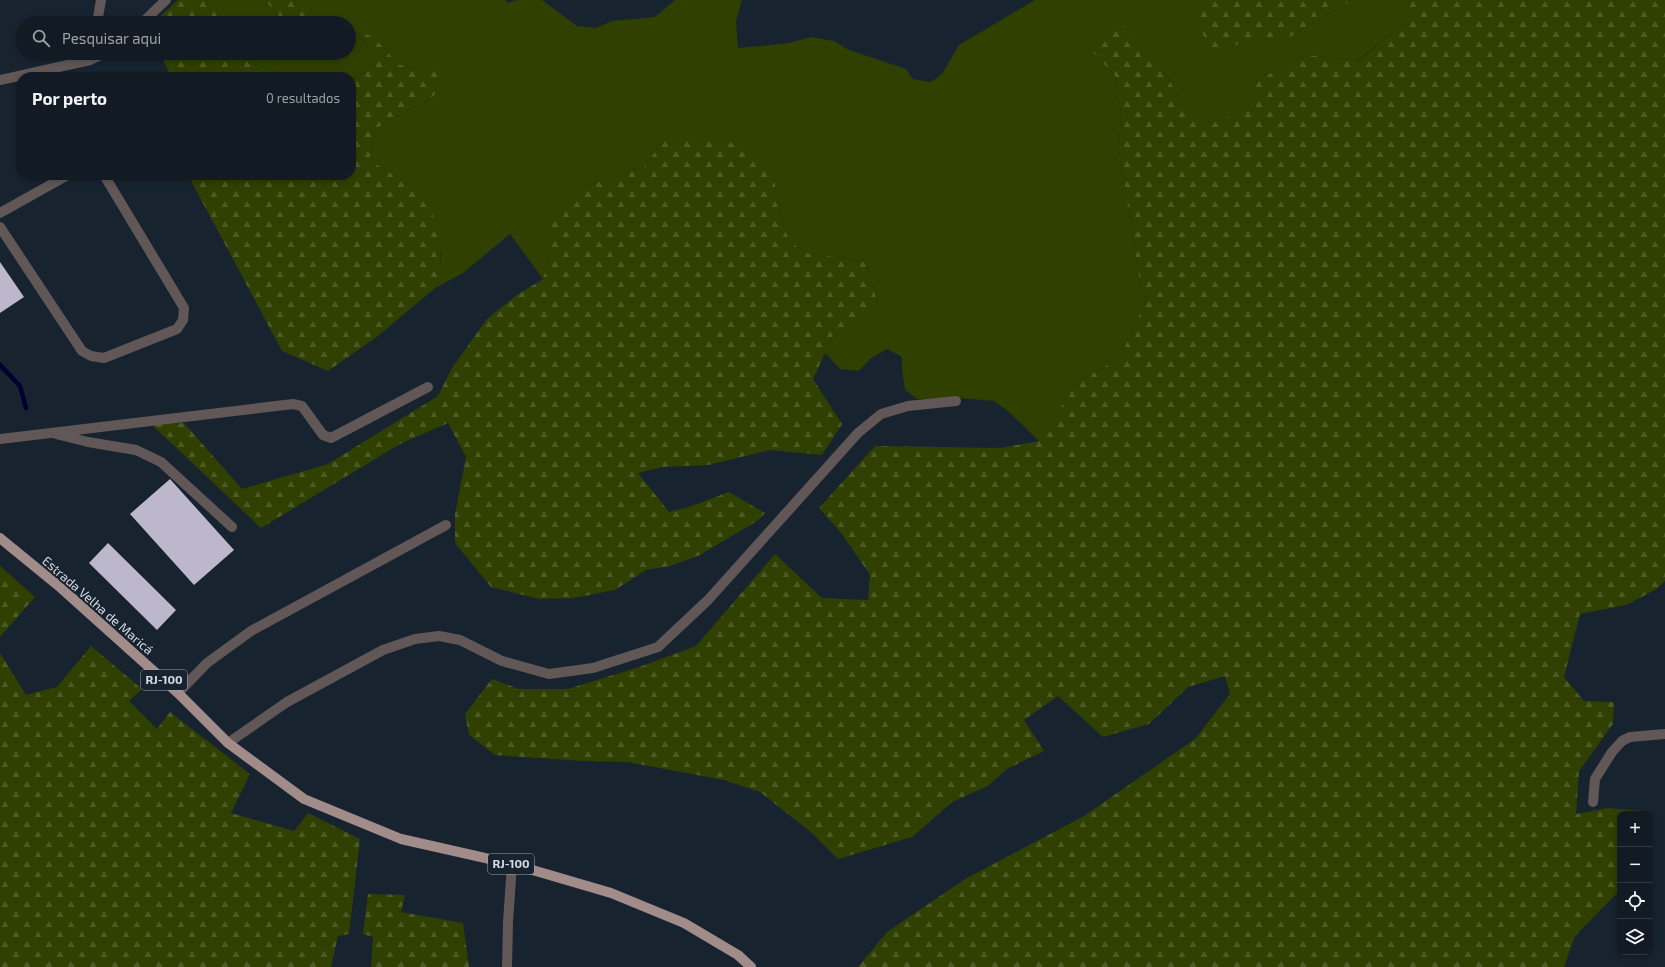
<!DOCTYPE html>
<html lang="pt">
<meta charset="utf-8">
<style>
body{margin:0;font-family:"Exo 2",sans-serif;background:#1f2731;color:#f1f3f6}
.controls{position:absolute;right:12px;bottom:12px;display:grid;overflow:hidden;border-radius:8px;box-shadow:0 2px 6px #0003}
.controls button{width:36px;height:36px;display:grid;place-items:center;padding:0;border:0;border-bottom:1px solid #313841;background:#121a24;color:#f1f3f6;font:20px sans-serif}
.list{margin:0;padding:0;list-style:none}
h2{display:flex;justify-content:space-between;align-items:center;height:52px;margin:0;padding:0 16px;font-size:17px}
h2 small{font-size:13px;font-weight:400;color:#9ca1a6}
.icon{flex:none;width:22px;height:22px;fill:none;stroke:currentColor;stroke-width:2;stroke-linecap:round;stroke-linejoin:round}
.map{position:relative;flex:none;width:1665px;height:967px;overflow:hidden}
.search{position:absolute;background:#121a24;box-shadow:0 2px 6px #0003;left:16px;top:16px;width:340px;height:44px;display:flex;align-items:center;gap:10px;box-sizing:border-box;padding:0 14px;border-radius:22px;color:#9ca1a6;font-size:15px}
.panel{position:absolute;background:#121a24;box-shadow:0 2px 6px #0003;left:16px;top:72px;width:340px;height:108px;border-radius:16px}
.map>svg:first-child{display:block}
</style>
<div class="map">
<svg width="1665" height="967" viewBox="0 0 1665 967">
<defs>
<pattern id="forest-firs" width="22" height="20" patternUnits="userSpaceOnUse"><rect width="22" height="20" fill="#2f4001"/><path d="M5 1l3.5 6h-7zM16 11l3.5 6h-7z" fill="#4c5b26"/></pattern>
</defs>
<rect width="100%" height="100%" fill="#182330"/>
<path fill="#2f4001" d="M220,0H267L268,4L286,23H224L217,14Z
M305,0H505L508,3L517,0H542L577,26L596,28L612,21L655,17L675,0H742L736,21L738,48L789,43L811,37L834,41L849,50L906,69L913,79L931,82L942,74L959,45L1035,0H1203L1194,8L1291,36L1353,0H1410L1404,23L1357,61L1309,55L1258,79L1248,108L1212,123L1184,107L1159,61L1086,45L1115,76L1121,112L1119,150L1139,277L1146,300L1120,358L1076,383L1039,441L1009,412L994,401L960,398L917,399L905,390L902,370V357L887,349L870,359L859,371L840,369L825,353L832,338L879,307L865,261L806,253L789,241L779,210L774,178L665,138L644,167L581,187L549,239V256L543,279L510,234L463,273L435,288L441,269V254L412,187L370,160L375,129L431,98L435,70H417L398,64L374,37L357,32L375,58L366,72L351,78L316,77L312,74L282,73L256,65L247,53H349V23H310L313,16L308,4Z"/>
<path fill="url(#forest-firs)" d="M178,0H220L217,14L224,23H153Z
M267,0H305L308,4L313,16L310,23H286L268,4Z
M1203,0H1353L1291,36L1208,49L1194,8Z
M1410,0H1665V581L1655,590L1626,605L1580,614L1564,677L1584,701L1614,702L1613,724L1579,771L1576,814L1608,808L1644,811V814H1620V890L1575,936L1564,967H858L887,932L965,879L1084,816L1195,739L1230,694L1225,676L1188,687L1149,724L1103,737L1058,696L1024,720L1044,751L1007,769L988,786L952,802L912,837L838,859L812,833L760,792L724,780L627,762L583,761L495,755L469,735L465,714L492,679L519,689H568L642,666L696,646L775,554L822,598L868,600L870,575L842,534L819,508L875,446L1001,448L1039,441L1076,383L1120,358L1146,299L1139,277L1119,150L1121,112L1115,76L1086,45L1121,22L1159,61L1184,107L1212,123L1248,108L1258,79L1309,55L1358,61L1404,23Z
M357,31L374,37L398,64L417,70H435L442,87L431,98L375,129L370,160L412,187L432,213L439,230L441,269L435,288L378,336L328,371L282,351L188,175H351V78L366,72L375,58Z
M160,53H247L256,65L282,73L312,74L316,77H171Z
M665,138H722L739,146L774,178L779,210L789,241L806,253L865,261L879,307L832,338L813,379L842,424L822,455L770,450L708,465L662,467L638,473L669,512L689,507L729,492L765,513L757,521L700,555L670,566L646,570L615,590L574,598L539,599L491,587L455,543V514L466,457L448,423L400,444L261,528L151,424L184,423L242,489L328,464L438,396L452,368L487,319L517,295L543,279L549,256V239L553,217L581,187L644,167Z
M0,566L35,597L0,637Z
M91,646L142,689L129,701L157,729L170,712L250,774L231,813L294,831L308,813L360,839L349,934L338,936L331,967H0V653L26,695L57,687Z
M368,894L405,895L401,912L463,923L469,967H371L373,937L363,934Z"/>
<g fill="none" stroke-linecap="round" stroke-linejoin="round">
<path stroke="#00002f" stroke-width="4.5" d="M0,365L20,386L26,408"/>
</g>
<path fill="#bdb7cb" d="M0,262L24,297L0,313Z
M170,479L234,550L194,585L130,514Z
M108,543L176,610L157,630L89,563Z"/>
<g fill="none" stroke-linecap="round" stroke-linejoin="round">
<path stroke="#615757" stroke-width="10" d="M97,23L101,0
M142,23L166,0
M0,80L90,60L105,53
M0,213L68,175
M0,227L82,351L91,356L104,358L177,329L183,320L184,308L104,175
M56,434L88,442L136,450L161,462L232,527
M0,439L293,404L302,406L323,435L331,438L428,387
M178,693L207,663L251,631L446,525
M228,743L287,702L383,650L415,639L439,636L460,640L502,661L549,674L593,668L658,647L708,600L858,433L881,414L908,406L956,401
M1593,802L1595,779L1612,752L1622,741L1630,737L1665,734
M507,967L508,922L512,864"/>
<path stroke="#a18c8a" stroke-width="10" d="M0,538L61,588L178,693L228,743L304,799L401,839L512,864L611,893L684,923L738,955L751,967"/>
</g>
<g text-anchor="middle" stroke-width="4" stroke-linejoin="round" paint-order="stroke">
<g fill="#182330" stroke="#9ca4af" stroke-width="1">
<rect x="141" y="670" width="46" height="20" rx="3"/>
<rect x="488" y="854" width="46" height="20" rx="3"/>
</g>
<g font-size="12" font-weight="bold" fill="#d5dce5">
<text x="164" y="684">RJ-100</text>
<text x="511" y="868">RJ-100</text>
</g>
<g font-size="13" fill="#d5dce5" stroke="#182330">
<text transform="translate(98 605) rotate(41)" y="5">Estrada Velha de Maricá</text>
</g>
</g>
</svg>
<div class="controls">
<button>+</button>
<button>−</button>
<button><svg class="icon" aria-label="locate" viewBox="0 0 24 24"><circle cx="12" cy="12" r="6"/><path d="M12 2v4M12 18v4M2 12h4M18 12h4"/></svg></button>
<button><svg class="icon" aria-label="layers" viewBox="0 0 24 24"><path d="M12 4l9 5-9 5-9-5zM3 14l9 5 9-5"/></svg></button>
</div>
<div class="search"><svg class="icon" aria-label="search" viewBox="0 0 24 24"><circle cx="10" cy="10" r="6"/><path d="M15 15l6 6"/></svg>Pesquisar aqui</div>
<section class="panel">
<h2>Por perto<small>0 resultados</small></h2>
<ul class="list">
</ul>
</section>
</div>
